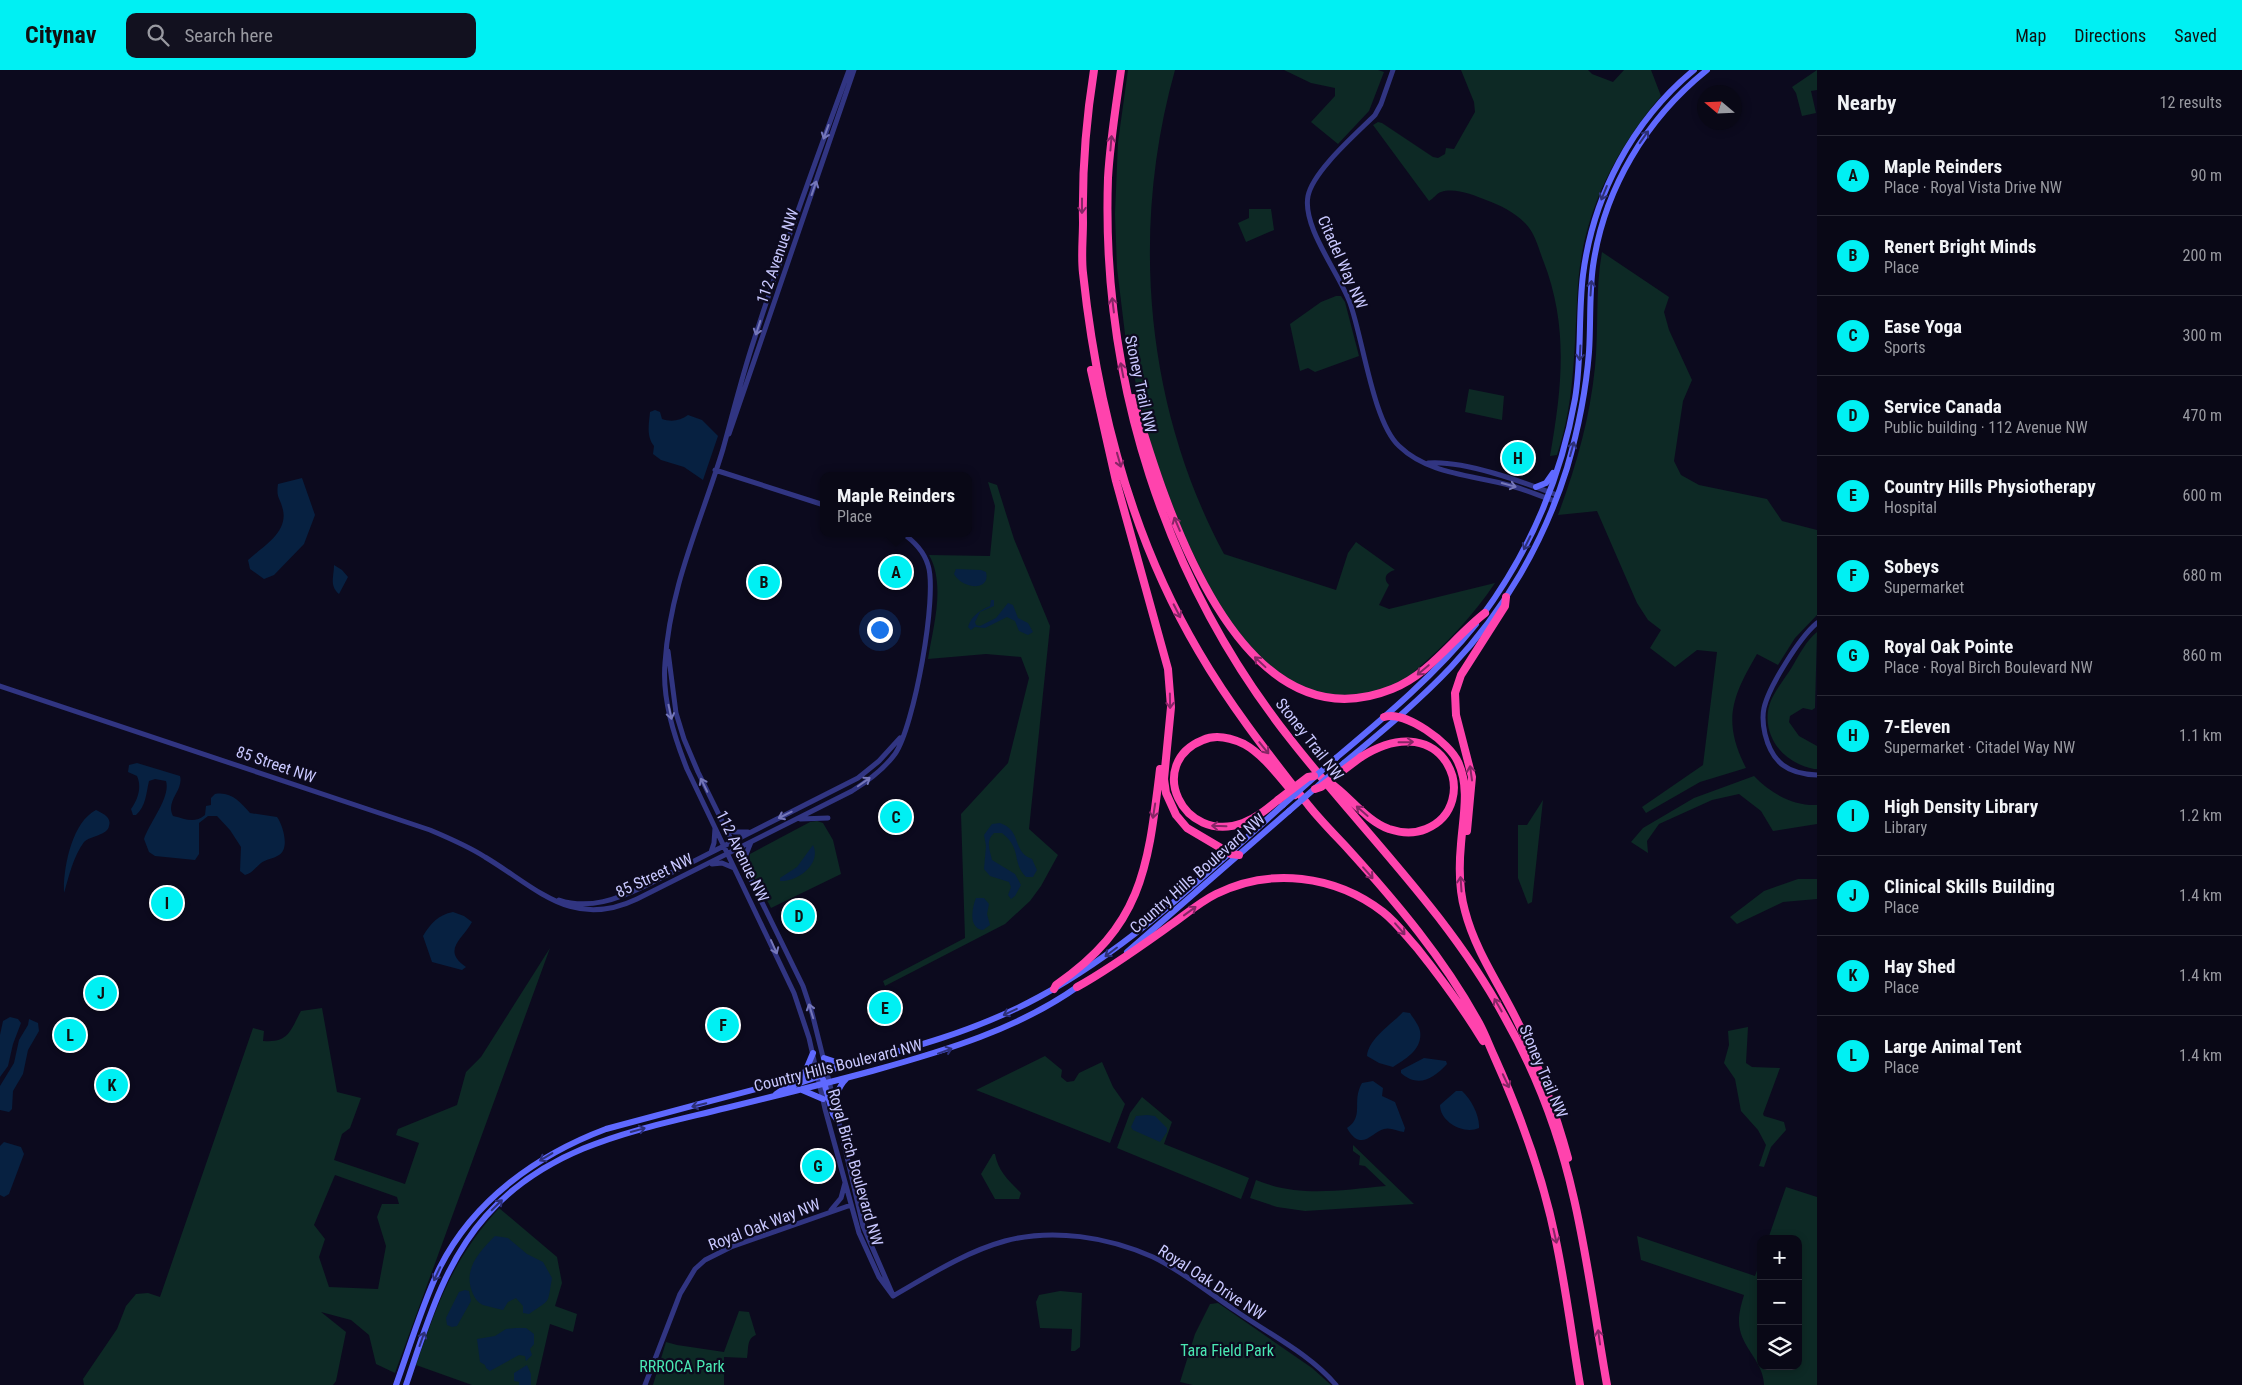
<!DOCTYPE html>
<meta charset="utf-8">
<style>
body{margin:0;font-family:"Roboto Condensed",sans-serif;background:#12111f;color:#f1f3f6}
.controls{position:absolute;right:15px;bottom:15px;display:grid;overflow:hidden;border-radius:10px;box-shadow:0 2px 8px #0003}
.controls button{width:45px;height:45px;display:grid;place-items:center;padding:0;border:0;border-bottom:1px solid #292935;background:#090816;color:#f1f3f6;font:25px sans-serif}
.compass{position:absolute;left:1697px;top:15px;width:45px;height:45px;border-radius:50%;background:#090816;box-shadow:0 2px 8px #0003;rotate:289deg}
.you{position:absolute;left:879px;top:559px;width:18px;height:18px;margin:-12px;border:4px solid #fff;border-radius:50%;background:#1a73e8;box-shadow:0 0 0 8px #1a73e833}
.badge{display:grid;place-items:center;width:32px;height:32px;border-radius:50%;background:#00f0f3;color:#111;font-size:16px;font-weight:700}
.pin{position:absolute;translate:-50% -50%;border:2px solid #fff;box-shadow:0 1px 5px #0006}
.popup{position:absolute;left:820px;top:402px;width:152px;height:65px;box-sizing:border-box;display:grid;place-content:center;border-radius:10px;background:#090816;filter:drop-shadow(0 1px 4px #0005);font-size:16px;white-space:nowrap;color:#999aa1}
.popup b{font-size:19px;color:#f1f3f6}
.popup::after{content:'';position:absolute;left:50%;top:100%;margin-left:-10px;border:10px solid transparent;border-top-color:#090816}
.list{margin:0;padding:0;list-style:none}
h2{display:flex;justify-content:space-between;align-items:center;height:65px;margin:0;padding:0 20px;font-size:21px}
h2 small{font-size:16px;font-weight:400;color:#999aa1}
.list li{display:grid;grid-template-columns:32px 1fr auto;gap:15px;align-items:center;box-sizing:border-box;height:80px;padding:0 20px;border-top:1px solid #292935}
.list b{display:block;font-size:19px;white-space:nowrap}
.list p{margin:0;font-size:16px;white-space:nowrap;color:#999aa1}
.list em{font-size:16px;font-style:normal;color:#999aa1}
.icon{flex:none;width:28px;height:28px;fill:none;stroke:currentColor;stroke-width:2;stroke-linecap:round;stroke-linejoin:round}
.map{position:relative;flex:none;width:1817px;height:1315px;overflow:hidden}
header{display:flex;align-items:center;gap:30px;box-sizing:border-box;height:70px;padding:0 25px;background:#00f0f3;color:#111}
header strong{font-size:24px}
nav{display:flex;gap:28px;margin-inline-start:auto;font-size:18px}
.search{width:350px;height:45px;background:#12111f;display:flex;align-items:center;gap:12px;box-sizing:border-box;padding:0 18px;border-radius:10px;color:#999aa1;font-size:19px}
main{display:flex}
aside{flex:1;background:#090816}
.map>svg:first-child{display:block}
</style>
<header>
<strong>Citynav</strong>
<div class="search"><svg class="icon" aria-label="search" viewBox="0 0 24 24"><circle cx="10" cy="10" r="6"/><path d="M15 15l6 6"/></svg>Search here</div>
<nav><a>Map</a><a>Directions</a><a>Saved</a></nav>
</header>
<main>
<div class="map">
<svg width="1817" height="1315" viewBox="0 0 1817 1315">
<rect width="100%" height="100%" fill="#0c0a1e"/>
<path fill="#0d2925" fill-rule="evenodd" d="M1128,0H1175C1130,160 1145,337 1224,484L1336,520L1348,483L1356,472L1395,500C1387,502 1382,508 1389,515L1379,535L1389,539L1495,513C1473,546 1445,575 1415,601L1416,604L1377,623L1325,626L1300,618L1254,585L1223,544L1183,463L1148,369L1125,264L1117,198L1115,144L1118,72Z
M1284,0H1378L1384,2L1369,41L1338,74L1311,52L1335,26V18L1311,13Z
M1461,0H1588L1592,4L1613,12L1624,0H1651L1661,26C1615,80 1583,143 1578,215C1574,273 1576,329 1557,385L1550,386C1562,317 1569,256 1543,190C1538,177 1535,163 1525,153C1514,142 1500,135 1486,130C1474,125 1454,117 1441,122C1437,123 1433,129 1429,131L1373,55L1378,52L1382,53L1433,87L1438,88L1445,84L1446,78L1454,79L1475,42L1474,32Z
M1817,0V20L1811,21L1816,43L1802,46L1796,23L1792,17Z
M1249,139H1271L1274,160L1246,172L1238,153L1249,148Z
M1602,182L1669,227L1664,242L1669,260L1692,310L1683,331L1674,391L1681,405L1699,415L1767,429L1782,451L1817,460V545L1795,568L1778,595L1757,584C1732,627 1722,651 1746,698L1700,712L1646,743L1642,737L1703,695L1717,582L1697,580L1675,597L1650,578L1661,560L1648,550L1637,533L1597,441L1558,445C1576,397 1590,348 1595,297C1599,259 1595,220 1602,182Z
M1336,226H1341L1345,232L1359,286L1315,302L1308,298L1300,301L1290,254L1321,232Z
M1469,319L1504,326L1502,350L1465,342Z
M988,412L997,415L1014,469L1050,556L1029,759L1058,785L1041,816L1030,831L1005,854L885,916L883,911L965,868L961,744L1008,693L1029,608L1021,587L986,584L928,589C933,557 946,515 929,485L990,486L995,436Z
M1817,562L1815,638L1812,640L1803,638L1790,646L1789,652L1799,666L1817,676V699H1814C1787,694 1764,671 1768,641C1770,626 1784,610 1792,597C1799,585 1806,571 1817,562Z
M1754,706C1770,723 1793,736 1817,735V754L1773,761L1761,741L1739,724L1712,730L1659,754L1647,771L1648,783L1631,772L1643,758L1694,728Z
M1543,730L1532,832L1528,834L1518,808V755H1527Z
M817,751L823,753L833,770L841,804L771,838C764,823 746,800 750,784L810,752Z
M1798,809H1817V829L1783,832L1737,854L1730,847L1764,821Z
M550,878L395,1303L376,1294L369,1265L351,1250L321,1242L346,1262L336,1311L333,1315H84L83,1309L117,1259L126,1236L136,1224L148,1223L160,1227L253,958L264,961L263,971C289,973 290,961 301,941L322,938L337,1022L361,1028L350,1058L342,1064L334,1090L405,1114L419,1073L396,1065L398,1059L457,1035L466,1002L481,987ZM335,1105L397,1127L399,1134H382L377,1147L386,1176L378,1219L329,1217L319,1187L325,1169L314,1155Z
M1748,957L1746,993L1752,997L1780,998L1763,1044L1764,1046L1784,1052L1786,1060L1771,1077L1764,1097L1759,1096L1766,1075L1758,1060L1741,1041L1735,1009L1724,993L1729,975L1728,961Z
M1045,986L1062,1000L1061,1007L1067,1012L1074,1011L1079,1003L1102,992L1113,1017L1125,1034L1110,1073L976,1020Z
M1142,1027L1172,1052L1164,1074L1249,1108L1241,1129L1117,1078L1130,1043Z
M1353,1075L1414,1134L1305,1141L1277,1137L1250,1128L1256,1110C1300,1128 1340,1120 1386,1116L1365,1096L1359,1095L1360,1086L1353,1081Z
M993,1084H995C998,1101 1008,1110 1021,1123L1019,1129H995L981,1104Z
M1786,1117L1817,1127V1315H1764C1764,1294 1744,1279 1740,1260C1737,1249 1741,1235 1744,1225L1641,1190L1637,1166L1755,1206L1761,1189V1296H1798V1169H1768Z
M499,1138L557,1187L562,1213L555,1236L577,1244L573,1262L550,1254L536,1315H472L416,1295C438,1232 453,1189 499,1138Z
M1060,1221L1082,1223L1080,1277L1075,1281H1071L1072,1259L1040,1258L1036,1232L1039,1225Z
M1218,1233L1312,1298L1331,1315H1193L1180,1312L1195,1264L1210,1234Z
M739,1241L749,1242L756,1265C746,1269 749,1279 747,1288L724,1287V1315H653L666,1272L677,1275L724,1282Z"/>
<path fill="#072141" d="M655,340L660,342L662,349C671,352 680,351 688,345L702,350L718,366L703,410L684,397L661,390L653,384L654,376C646,366 649,354 650,342Z
M302,408L315,445L304,474L274,505L264,509L250,499L248,490C262,477 288,463 283,440C280,427 276,429 278,414Z
M334,495L342,500L348,507L339,524C329,515 334,507 334,495Z
M956,499L981,500L986,502C991,522 962,519 954,504Z
M991,530H994V536L980,542L975,552L976,555L980,556L996,548L1008,533L1013,535L1018,548L1028,553L1033,562L1028,565L1019,561L1015,551L1007,547L985,558L975,557L971,560L968,557C972,545 979,541 990,536Z
M137,693L180,706C184,720 165,731 173,746C186,749 194,754 205,745L206,736L211,735V728L215,724C231,721 240,732 250,743L277,747C283,755 290,779 279,785C273,789 266,789 261,793C255,798 252,803 245,805L240,801L241,777L230,760L217,746H208L199,753V784L195,790L155,786L149,782L144,769C149,753 171,727 166,711L155,709L149,711C146,724 146,736 136,745H133L131,739C138,729 142,717 137,706L128,702L129,695Z
M96,740C102,743 112,747 109,756C108,765 90,766 84,772C73,787 69,806 64,823C63,798 72,752 96,740Z
M1000,753C1023,761 1011,781 1032,789L1037,800L1033,807H1026C1011,792 1023,780 1002,763H994C985,771 990,780 992,790L1015,804L1021,815L1015,826L1011,829L1008,825L1011,817L1009,812L990,806L984,799L986,776L984,765L992,754Z
M813,775C822,794 797,812 780,811V808L797,797Z
M976,828H984L989,834L987,844L990,855L983,860C968,858 972,838 976,828Z
M453,842L464,846L472,852C463,869 441,880 466,897L462,900L432,892L423,866C431,853 438,845 453,842Z
M1403,942L1410,943C1413,948 1419,955 1420,961C1423,979 1406,989 1393,997L1379,993L1367,986C1368,969 1392,954 1403,942Z
M10,947L18,949L21,953L13,974L8,996L0,1007V965L3,951Z
M29,949L38,953L39,961L28,980L23,1004L13,1021L12,1039L9,1042L0,1040V1016L14,993L19,970L28,955Z
M1424,988L1446,991L1447,994C1433,1009 1418,1018 1401,1003V1000Z
M1373,1011L1383,1018L1382,1026L1395,1032L1405,1058L1404,1062C1397,1061 1390,1057 1384,1059C1372,1062 1361,1083 1347,1058C1365,1046 1351,1032 1362,1013Z
M1456,1021H1462C1471,1029 1480,1046 1479,1058C1464,1065 1440,1052 1440,1035Z
M1147,1045L1155,1046L1167,1058V1062L1160,1072L1133,1060L1131,1057L1136,1046Z
M4,1072L21,1077L24,1084L9,1124L4,1127L0,1125V1076Z
M495,1166L508,1168L527,1184L543,1192L552,1208C547,1235 552,1228 529,1244L523,1243V1236L516,1228L508,1232L503,1240C496,1238 489,1237 483,1235C478,1233 475,1228 473,1224C462,1200 479,1182 495,1166Z
M465,1220L469,1221L471,1231L457,1256L452,1257L447,1255L446,1248L459,1222Z
M516,1258H526L534,1264V1274L530,1279L532,1285L526,1291L525,1286L519,1285L490,1301L486,1298L485,1295L480,1292L477,1269L495,1266L506,1259Z
M527,1295L531,1304V1315H519V1312L514,1311V1303Z"/>
<g fill="none" stroke-linecap="round" stroke-linejoin="round">
<path stroke="#313582" stroke-width="5" d="M849,0C816,90 783,179 754,270C742,306 733,343 723,379C701,452 670,515 665,593C662,629 674,666 687,699L794,923L809,968L825,1039L859,1163L879,1207L893,1226
M1393,0L1381,34L1375,45C1356,64 1313,101 1308,126C1302,157 1339,203 1350,233C1363,269 1373,352 1399,376C1429,405 1474,405 1512,416C1526,420 1540,426 1555,431
M729,364L854,0
M1428,393C1464,390 1523,412 1557,425
M715,400L824,435
M1817,553C1800,567 1769,616 1764,638C1762,647 1763,655 1765,664C1772,693 1788,704 1817,705
M668,581L676,643L684,669L698,702L803,916L812,943L835,1035
M0,616L430,760C449,768 468,776 485,787C537,818 572,860 637,829L852,721C868,711 884,699 895,684C914,657 938,525 928,495C924,482 914,471 902,463
M800,749L828,748
M725,759L734,762H748
M711,782L714,773L715,758
M712,794L722,793L734,798
M746,798L745,787L751,772
M559,830C589,840 618,829 645,816L858,708L879,691L900,668
M838,1048L863,1156L892,1223
M831,1140L841,1128L845,1113
M893,1226C928,1206 965,1182 1005,1171C1053,1158 1108,1167 1153,1187C1182,1201 1209,1223 1236,1241C1269,1264 1310,1284 1336,1315
M645,1315L680,1224L695,1199L705,1190L731,1177L851,1135"/>
<path stroke="#5f69ff" stroke-width="6" d="M1536,417L1546,413L1553,403
M1482,546C1529,482 1561,408 1575,329C1582,288 1578,246 1583,205C1593,126 1632,51 1694,0
M1336,688C1386,646 1435,605 1476,554
M1344,693C1381,662 1418,632 1451,597C1504,541 1544,472 1567,398C1578,360 1586,321 1589,282C1591,253 1589,225 1593,196C1604,119 1646,49 1707,0
M1127,882L1289,741
M824,988L845,995
M803,1007L813,983
M823,1009L833,1044L838,1051
M802,1020L823,1029
M776,1024C790,1013 810,1012 826,1003
M837,1043C836,1027 836,1019 847,1008
M396,1315C410,1276 422,1235 440,1197C474,1130 537,1085 606,1059C680,1039 755,1019 829,1000C901,981 973,963 1039,927C1130,878 1207,803 1283,735
M406,1315C426,1256 444,1193 486,1146C550,1074 638,1060 726,1038C775,1026 824,1014 872,1001C944,981 1019,959 1080,915"/>
<path stroke="#ff43ad" stroke-width="8" d="M1094,0C1086,50 1082,101 1083,152C1083,169 1081,186 1083,203C1097,335 1131,467 1199,582C1231,637 1270,686 1309,736C1321,751 1335,765 1348,779C1397,833 1444,889 1479,953C1485,964 1489,975 1494,986C1521,1046 1543,1107 1556,1171C1566,1219 1572,1267 1580,1315
M1121,0C1116,36 1110,72 1108,108C1101,311 1165,511 1291,670C1363,762 1448,843 1504,946C1536,1002 1560,1066 1574,1129C1588,1190 1596,1253 1607,1315
M1091,300L1116,411L1168,599L1171,637L1164,709L1166,723L1176,745L1187,758L1231,784L1239,785
M1133,328C1164,432 1238,681 1392,619C1430,604 1453,568 1485,543
M1384,647C1405,640 1450,673 1458,692C1470,717 1463,747 1461,774C1459,795 1459,820 1465,841C1476,884 1504,921 1522,961C1541,1002 1556,1045 1568,1088
M1329,712C1350,726 1365,750 1389,759C1401,763 1414,764 1426,759C1484,735 1446,633 1361,687
M1278,730C1267,739 1256,748 1243,753C1182,775 1145,693 1203,670C1216,664 1231,668 1244,674C1264,685 1280,708 1295,725
M1467,761L1472,707L1456,645L1455,623L1461,605L1505,536L1506,527
M1077,917C1111,898 1141,876 1172,854C1186,844 1200,832 1216,824C1270,797 1335,805 1383,842C1396,852 1406,866 1417,878C1441,908 1463,938 1483,971
M1054,919L1056,915C1143,855 1148,797 1160,699"/>
<path stroke="#5f69ff" stroke-width="6" d="M1283,735L1336,688
M1289,741L1344,693"/>
<path stroke="#ff43ad" stroke-width="8" d="M1315,719L1321,717L1361,687
M1278,730L1308,707L1314,706"/>
</g>
<defs><path id="oneway-shaft" d="M-6 0H5M1.5-3L5.5 0L1.5 3" fill="none" stroke-width="1.6" stroke-linecap="round" stroke-linejoin="round" transform="scale(1.25)"/></defs>
<g stroke="#7577ba">
<use href="#oneway-shaft" transform="translate(826 62) rotate(110)"/>
<use href="#oneway-shaft" transform="translate(814 118) rotate(-71)"/>
<use href="#oneway-shaft" transform="translate(758 258) rotate(108)"/>
<use href="#oneway-shaft" transform="translate(1509 415) rotate(15)"/>
<use href="#oneway-shaft" transform="translate(670 642) rotate(78)"/>
<use href="#oneway-shaft" transform="translate(864 712) rotate(-35)"/>
<use href="#oneway-shaft" transform="translate(704 715) rotate(-116)"/>
<use href="#oneway-shaft" transform="translate(785 745) rotate(154)"/>
<use href="#oneway-shaft" transform="translate(774 877) rotate(66)"/>
<use href="#oneway-shaft" transform="translate(811 941) rotate(-107)"/>
</g>
<g stroke="#2d3078">
<use href="#oneway-shaft" transform="translate(1644 67) rotate(-55)"/>
<use href="#oneway-shaft" transform="translate(1604 123) rotate(112)"/>
<use href="#oneway-shaft" transform="translate(1591 218) rotate(-86)"/>
<use href="#oneway-shaft" transform="translate(1580 283) rotate(93)"/>
<use href="#oneway-shaft" transform="translate(1572 379) rotate(-74)"/>
<use href="#oneway-shaft" transform="translate(1527 473) rotate(116)"/>
<use href="#oneway-shaft" transform="translate(1111 882) rotate(143)"/>
<use href="#oneway-shaft" transform="translate(1010 942) rotate(155)"/>
<use href="#oneway-shaft" transform="translate(945 981) rotate(-20)"/>
<use href="#oneway-shaft" transform="translate(699 1035) rotate(166)"/>
<use href="#oneway-shaft" transform="translate(638 1060) rotate(-15)"/>
<use href="#oneway-shaft" transform="translate(546 1087) rotate(149)"/>
<use href="#oneway-shaft" transform="translate(497 1135) rotate(-45)"/>
<use href="#oneway-shaft" transform="translate(437 1204) rotate(115)"/>
<use href="#oneway-shaft" transform="translate(422 1269) rotate(-70)"/>
</g>
<g stroke="#862666">
<use href="#oneway-shaft" transform="translate(1111 73) rotate(-85)"/>
<use href="#oneway-shaft" transform="translate(1082 136) rotate(90)"/>
<use href="#oneway-shaft" transform="translate(1113 235) rotate(-97)"/>
<use href="#oneway-shaft" transform="translate(1122 300) rotate(-101)"/>
<use href="#oneway-shaft" transform="translate(1119 390) rotate(74)"/>
<use href="#oneway-shaft" transform="translate(1177 454) rotate(-113)"/>
<use href="#oneway-shaft" transform="translate(1177 541) rotate(63)"/>
<use href="#oneway-shaft" transform="translate(1260 592) rotate(-137)"/>
<use href="#oneway-shaft" transform="translate(1423 600) rotate(140)"/>
<use href="#oneway-shaft" transform="translate(1170 631) rotate(89)"/>
<use href="#oneway-shaft" transform="translate(1406 672) rotate(-1)"/>
<use href="#oneway-shaft" transform="translate(1264 678) rotate(51)"/>
<use href="#oneway-shaft" transform="translate(1471 703) rotate(-98)"/>
<use href="#oneway-shaft" transform="translate(1154 741) rotate(99)"/>
<use href="#oneway-shaft" transform="translate(1362 741) rotate(-139)"/>
<use href="#oneway-shaft" transform="translate(1219 756) rotate(-178)"/>
<use href="#oneway-shaft" transform="translate(1368 803) rotate(49)"/>
<use href="#oneway-shaft" transform="translate(1461 814) rotate(-94)"/>
<use href="#oneway-shaft" transform="translate(1190 841) rotate(-36)"/>
<use href="#oneway-shaft" transform="translate(1400 859) rotate(49)"/>
<use href="#oneway-shaft" transform="translate(1498 935) rotate(-120)"/>
<use href="#oneway-shaft" transform="translate(1506 1011) rotate(65)"/>
<use href="#oneway-shaft" transform="translate(1555 1166) rotate(77)"/>
<use href="#oneway-shaft" transform="translate(1599 1267) rotate(-98)"/>
</g>
<g text-anchor="middle" stroke-width="4.5" stroke-linejoin="round" paint-order="stroke">
<g font-size="16" fill="#c9c8ff" stroke="#0c0a1e">
<text transform="translate(777 186) rotate(-71)" y="6">112 Avenue NW</text>
<text transform="translate(1343 192) rotate(66)" y="6">Citadel Way NW</text>
<text transform="translate(1141 314) rotate(78)" y="6">Stoney Trail NW</text>
<text transform="translate(1310 669) rotate(52)" y="6">Stoney Trail NW</text>
<text transform="translate(276 694) rotate(19)" y="6">85 Street NW</text>
<text transform="translate(743 786) rotate(64)" y="6">112 Avenue NW</text>
<text transform="translate(1197 803) rotate(-41)" y="6">Country Hills Boulevard NW</text>
<text transform="translate(654 805) rotate(-25)" y="6">85 Street NW</text>
<text transform="translate(838 995) rotate(-14)" y="6">Country Hills Boulevard NW</text>
<text transform="translate(1544 1001) rotate(67)" y="6">Stoney Trail NW</text>
<text transform="translate(856 1097) rotate(74)" y="6">Royal Birch Boulevard NW</text>
<text transform="translate(764 1154) rotate(-21)" y="6">Royal Oak Way NW</text>
<text transform="translate(1212 1212) rotate(33)" y="6">Royal Oak Drive NW</text>
</g>
<g font-size="16" fill="#4ae8b3" stroke="#0c0a1e">
<text x="1227" y="1286">Tara Field Park</text>
<text x="682" y="1302">RRROCA Park</text>
</g>
</g>
</svg>
<div class="controls">
<button>+</button>
<button>−</button>
<button><svg class="icon" aria-label="layers" viewBox="0 0 24 24"><path d="M12 4l9 5-9 5-9-5zM3 14l9 5 9-5"/></svg></button>
</div>
<svg class="compass" viewBox="-18 -18 36 36"><path d="M0-13l5 13h-10z" fill="#e53935"/><path d="M0 13l5-13h-10z" fill="#999aa1"/></svg>
<div class="you"></div>
<div class="pin badge" style="left:896px;top:502px">A</div>
<div class="popup"><b>Maple Reinders</b>Place</div>
<div class="pin badge" style="left:764px;top:512px">B</div>
<div class="pin badge" style="left:896px;top:747px">C</div>
<div class="pin badge" style="left:799px;top:846px">D</div>
<div class="pin badge" style="left:885px;top:938px">E</div>
<div class="pin badge" style="left:723px;top:955px">F</div>
<div class="pin badge" style="left:818px;top:1096px">G</div>
<div class="pin badge" style="left:1518px;top:388px">H</div>
<div class="pin badge" style="left:167px;top:833px">I</div>
<div class="pin badge" style="left:101px;top:923px">J</div>
<div class="pin badge" style="left:112px;top:1015px">K</div>
<div class="pin badge" style="left:70px;top:965px">L</div>
</div>
<aside>
<h2>Nearby<small>12 results</small></h2>
<ul class="list">
<li><span class="badge">A</span><div><b>Maple Reinders</b><p>Place · Royal Vista Drive NW</p></div><em>90 m</em></li>
<li><span class="badge">B</span><div><b>Renert Bright Minds</b><p>Place</p></div><em>200 m</em></li>
<li><span class="badge">C</span><div><b>Ease Yoga</b><p>Sports</p></div><em>300 m</em></li>
<li><span class="badge">D</span><div><b>Service Canada</b><p>Public building · 112 Avenue NW</p></div><em>470 m</em></li>
<li><span class="badge">E</span><div><b>Country Hills Physiotherapy</b><p>Hospital</p></div><em>600 m</em></li>
<li><span class="badge">F</span><div><b>Sobeys</b><p>Supermarket</p></div><em>680 m</em></li>
<li><span class="badge">G</span><div><b>Royal Oak Pointe</b><p>Place · Royal Birch Boulevard NW</p></div><em>860 m</em></li>
<li><span class="badge">H</span><div><b>7-Eleven</b><p>Supermarket · Citadel Way NW</p></div><em>1.1 km</em></li>
<li><span class="badge">I</span><div><b>High Density Library</b><p>Library</p></div><em>1.2 km</em></li>
<li><span class="badge">J</span><div><b>Clinical Skills Building</b><p>Place</p></div><em>1.4 km</em></li>
<li><span class="badge">K</span><div><b>Hay Shed</b><p>Place</p></div><em>1.4 km</em></li>
<li><span class="badge">L</span><div><b>Large Animal Tent</b><p>Place</p></div><em>1.4 km</em></li>
</ul>
</aside>
</main>
